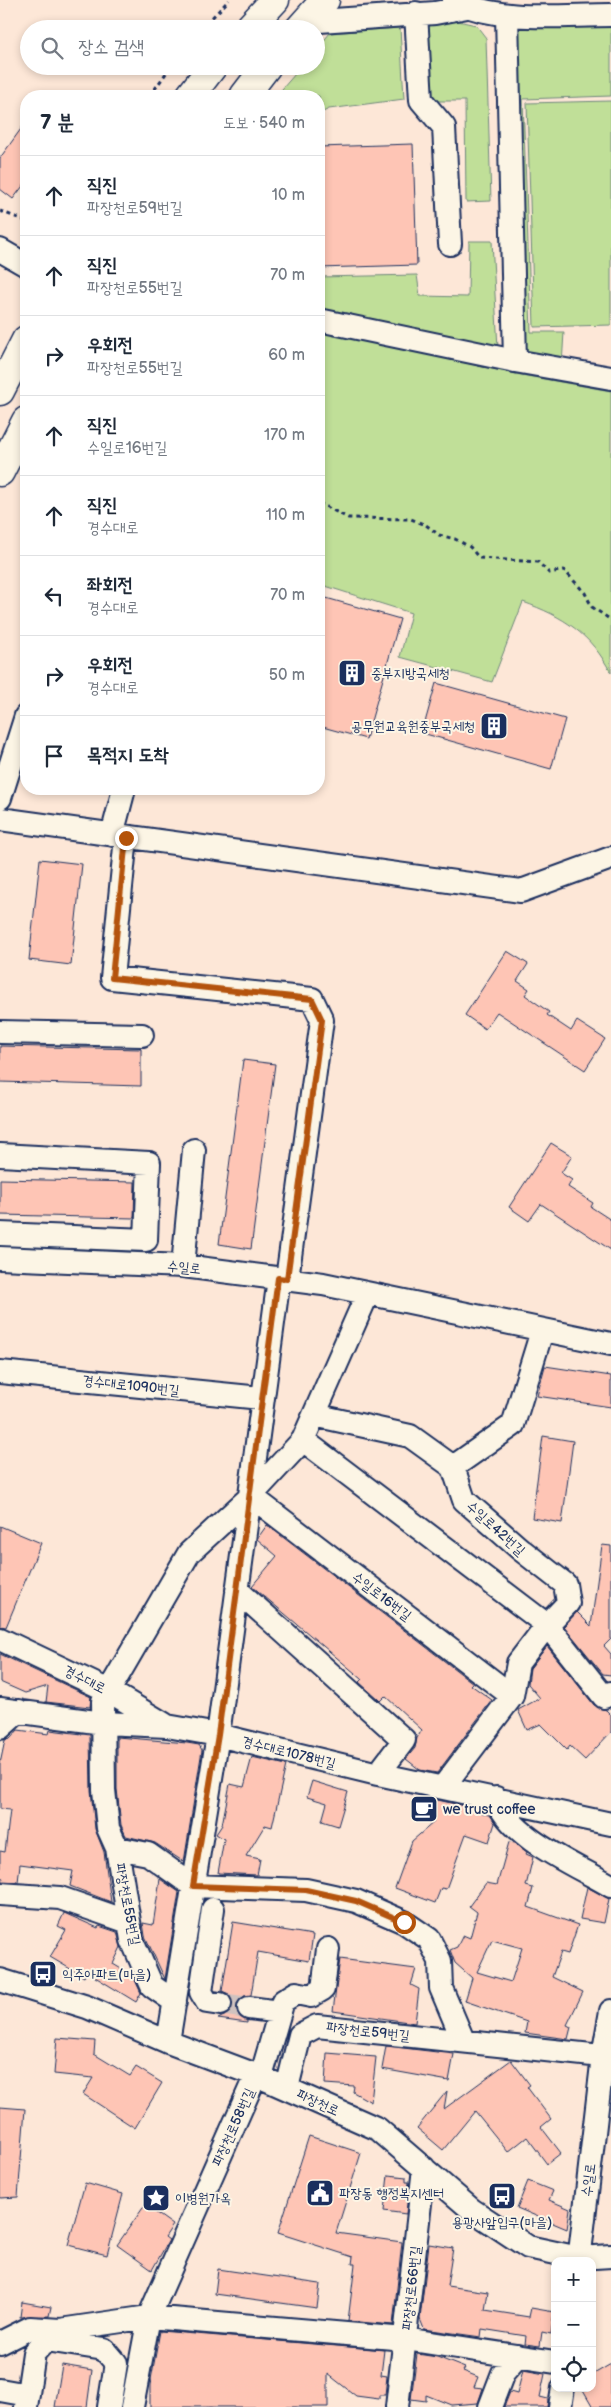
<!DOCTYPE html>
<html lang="ko">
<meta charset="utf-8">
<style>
body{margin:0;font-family:"Balsamiq Sans","Poor Story",sans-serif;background:#f2f2f3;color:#1f2937}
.controls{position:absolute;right:15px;bottom:15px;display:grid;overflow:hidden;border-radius:10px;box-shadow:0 2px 8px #0003}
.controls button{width:45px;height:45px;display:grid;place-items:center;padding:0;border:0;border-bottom:1px solid #e0e1e3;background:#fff;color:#1f2937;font:25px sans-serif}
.stop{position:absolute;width:15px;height:15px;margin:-11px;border:4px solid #b45309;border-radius:50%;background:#fff}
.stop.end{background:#b45309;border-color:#fff;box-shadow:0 1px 5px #0008}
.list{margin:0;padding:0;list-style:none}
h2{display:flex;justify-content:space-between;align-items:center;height:65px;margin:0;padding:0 20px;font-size:21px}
h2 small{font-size:16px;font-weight:400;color:#747a83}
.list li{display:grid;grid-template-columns:32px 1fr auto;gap:15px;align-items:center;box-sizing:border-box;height:80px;padding:0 20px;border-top:1px solid #e0e1e3}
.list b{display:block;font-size:19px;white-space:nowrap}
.list p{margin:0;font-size:16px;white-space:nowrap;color:#747a83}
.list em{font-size:16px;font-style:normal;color:#747a83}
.icon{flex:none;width:28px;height:28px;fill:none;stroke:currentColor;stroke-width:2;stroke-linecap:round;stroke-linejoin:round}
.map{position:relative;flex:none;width:611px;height:2407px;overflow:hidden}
.search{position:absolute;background:#fff;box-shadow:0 2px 8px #0003;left:20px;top:20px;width:305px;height:55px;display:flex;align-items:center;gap:12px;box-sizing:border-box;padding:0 18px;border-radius:28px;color:#747a83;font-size:19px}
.panel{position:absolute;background:#fff;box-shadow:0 2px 8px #0003;left:20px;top:90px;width:305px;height:705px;border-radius:20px}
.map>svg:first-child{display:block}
</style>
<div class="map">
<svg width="611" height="2407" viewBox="0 0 611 2407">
<rect width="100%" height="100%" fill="#fde7d7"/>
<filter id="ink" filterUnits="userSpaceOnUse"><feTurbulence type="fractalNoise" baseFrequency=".02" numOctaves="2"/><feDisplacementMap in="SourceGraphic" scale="10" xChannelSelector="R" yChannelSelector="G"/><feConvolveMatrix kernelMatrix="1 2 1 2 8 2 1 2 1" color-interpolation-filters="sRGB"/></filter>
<g filter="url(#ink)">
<path fill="#c0df98" stroke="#6e877b" d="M458,21L476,25L486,38L491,201L466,202L465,101H431L428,23Z
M514,21H611V96L523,99L531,332H564L562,365L519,357Z
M400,28L404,99L329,109L319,114V96H276L302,66H316V50L330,33Z
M611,101V325L534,327L527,103Z
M469,241H492L498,348L319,311V277L417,275L420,296L468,297Z
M319,331L516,374L611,391V673C591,634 563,616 523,602L492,682L400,657L411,613L319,584Z"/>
<path fill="#fec5b5" stroke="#1b2f5e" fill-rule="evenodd" d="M26,122V182L13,199L0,189V158Z
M413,144L417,265L319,268V147Z
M319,596L400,619L366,739L319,726Z
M436,683L565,719L551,769L422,733Z
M40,859L82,864L71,965L29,960Z
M507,951L528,964L517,981L529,989L525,995L549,1012L547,1015L571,1031L577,1021L605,1039L585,1070L497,1012L485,1029L465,1015Z
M0,1046L141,1049V1086L0,1082Z
M243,1060L275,1064L251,1249L219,1244Z
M551,1143L572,1156L561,1173L572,1180L568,1187L593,1203L591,1207L611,1220V1250L541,1204L529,1221L509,1207Z
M0,1179L135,1182L134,1218L0,1215Z
M545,1366L611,1376V1407L537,1396Z
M543,1436L573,1441L562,1523L532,1518Z
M267,1525L473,1683L471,1685L492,1700L437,1773L420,1770L406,1759L415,1748L417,1738L422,1730L385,1696L380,1701L378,1699L359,1682L362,1679L252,1586L277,1556L257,1539Z
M0,1526L41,1543L6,1627L0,1626Z
M602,1545L611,1546V1639L604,1646L611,1654V1675L603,1674L564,1626L577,1612L591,1626Z
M547,1646L594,1705L606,1710L611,1715V1732L585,1760L570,1746L567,1750L541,1724L527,1730L518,1710L540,1698L528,1684L530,1668Z
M0,1654L91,1697L90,1707L46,1702L48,1686L25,1693L0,1682Z
M18,1730L49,1734L50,1730L90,1735L91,1790L95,1829L104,1852L111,1902L70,1886L73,1871L20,1864L18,1882L2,1881L3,1878L0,1877V1851L5,1852L10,1810L0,1809V1764L5,1740L10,1739Z
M117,1737L187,1743L199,1745L202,1750L184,1862L155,1843L126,1836L121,1825L117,1789Z
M252,1757L286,1765L272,1827L265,1825L246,1856L260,1859L257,1875L218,1873L224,1839L216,1834L222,1825L230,1784L244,1787Z
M312,1781L348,1792L338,1826L322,1821L327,1803L307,1797Z
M429,1798L464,1806L491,1816L495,1823L489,1842L466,1834L446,1889L441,1888L435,1903L395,1888L412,1841L434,1822L422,1817Z
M509,1842L515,1843L527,1852L526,1854L533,1857L526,1886L533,1888L528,1907L578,1925L568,1954L561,1952L552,1977L583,1992L567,2025L571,2027L568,2039L525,2033L527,2022L465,2001L472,1978L455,1963L450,1950L457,1947L463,1935L470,1938L477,1912L469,1906L486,1883L497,1885ZM492,1940L522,1948L511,1982L477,1972Z
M160,1879L179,1892L165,1979L145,1936L143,1923L153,1925Z
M587,1887L609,1899L604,1923L580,1919Z
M64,1913L98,1928L99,1926L117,1932L121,1947L113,1964L133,1976L141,1993L136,2002L87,1972L84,1977L50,1957L66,1930L58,1926Z
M233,1922L313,1935L309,1961L258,1952L251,1995L244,1996L236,2006L237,2013L247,2021V2023L218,2019L230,2013L233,2006L229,1994L222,1991Z
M340,1959L416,1969L411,1985L419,1989L415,2023L333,2011Z
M57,2038L95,2041L94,2054L130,2076L136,2067L162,2083L135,2128L83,2094L93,2078L54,2074Z
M386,2046L454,2054L449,2081L382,2069Z
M327,2053L376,2057L371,2102L353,2092L354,2086L325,2084Z
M511,2060L530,2085L527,2087L551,2119L541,2127L561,2153L547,2164L527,2137L508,2152L475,2111L443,2150L417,2128L447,2091L444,2109Z
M0,2107L25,2109L18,2197L0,2198Z
M309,2136L361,2153L336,2233L402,2242L393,2325L348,2321L355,2264H352L353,2257L278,2233Z
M388,2175L406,2177V2182H409L406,2214L384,2211Z
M528,2181L553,2191L549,2200L570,2209L567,2229L517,2208Z
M85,2183L123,2194L107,2255L68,2245Z
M145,2205L173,2225L165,2237L169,2240L152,2270L117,2245Z
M429,2244L453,2248L447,2286L488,2292L485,2310L529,2317L531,2308L554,2312L551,2334L542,2332L540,2346L525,2344L526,2336L482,2329L481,2337L424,2329L420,2319Z
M218,2269L320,2284L317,2308L215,2294Z
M22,2302L51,2307L49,2316L20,2317Z
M160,2331L384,2350L381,2375L387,2376L385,2395H379V2399L356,2396L328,2374V2407H150V2385Z
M417,2354L437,2357L465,2368L463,2371L478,2377L474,2387L483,2388L478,2403L451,2405L426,2395V2401L411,2399Z
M611,2364V2407H593L582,2388H592V2375Z
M62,2365L92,2370L87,2407H55Z
M523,2370L545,2374L540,2397L548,2399L547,2407H504L510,2392L517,2394Z"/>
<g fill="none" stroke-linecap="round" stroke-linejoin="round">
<path stroke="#d0c2bf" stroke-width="22" stroke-dasharray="22 11" stroke-linecap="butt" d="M220,2004L249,2008"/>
<defs>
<path id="minor" d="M454,1C502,23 560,15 611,15
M416,13L421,100L444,127L450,244
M507,15L515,361L611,378
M305,22L435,13L467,7
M0,250L26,265
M319,320L515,361
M0,798L26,716
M0,819L521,891L611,858
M112,835L124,789
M126,837L112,978L312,999L322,1020L287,1279
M0,1032L142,1035
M0,1155L149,1163L146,1240L0,1234
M0,1258L183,1266L323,1284L611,1344
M183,1266L194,1150
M0,1372L261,1398
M314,1415L410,1436L453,1467L464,1500L520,1549L565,1584L568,1603L547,1625L518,1663L512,1696L443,1787
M303,1440L547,1625L604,1697L611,1693
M453,1467L513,1425L542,1331
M251,1496L512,1696
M237,1590L404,1740L378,1774
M0,1639L109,1691L164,1724
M0,1709L103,1723L167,1726L218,1735L378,1774L611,1824
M0,1728L19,1711
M496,1798C511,1839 574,1864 611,1886
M117,1848L148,1854L193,1886L306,1890L356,1901L404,1922L429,1939L440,1961L441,1988L463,2040
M0,1894L60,1898L129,1922
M213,1909L201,1992L207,2002L220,2004
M0,1980L87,2007L168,2042L256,2075L378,2129L472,2210L528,2247L579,2258L611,2256
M175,2002L152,1986L132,1940L117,1848L108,1828L104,1790L103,1701L189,1553L251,1496L303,1440L367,1295
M249,2008L280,2012
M168,2042L218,1735L279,1278
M261,2077L283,2001L296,1993L311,1996L323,1989L328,1949
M287,2088L300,2035L317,2026L611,2057
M579,2261L603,2056L611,2011
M0,2343L30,2328L60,2330L149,2317L405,2339L555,2362
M0,2390L28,2395
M26,2407L34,2353L46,2340L104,2349L116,2363L109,2407
M132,2407L149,2317L256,2075
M397,2407L424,2168
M490,2407L503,2373L518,2356
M560,2407L563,2388"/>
<path id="major" d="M248,29L275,0
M299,29L325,0
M190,96L213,66
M244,96L267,66
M0,391L26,340
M0,472L26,421"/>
</defs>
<use href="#minor" stroke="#1b2f5e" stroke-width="26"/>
<use href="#major" stroke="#1b2f5e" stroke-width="31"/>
<path stroke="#1b2f5e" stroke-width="3" stroke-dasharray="4 4" stroke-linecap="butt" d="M201,29L229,0
M150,96L171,66
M0,211L26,221
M319,503L348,518L411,519L426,525L439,535L455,539L470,547L479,558L538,562L549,573L564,570L585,593L592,607L611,620"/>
<use href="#minor" stroke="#fcf5e5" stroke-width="22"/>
<use href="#major" stroke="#fcf5e5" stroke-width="28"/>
</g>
</g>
<g fill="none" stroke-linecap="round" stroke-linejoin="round" filter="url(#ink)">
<path stroke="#b45309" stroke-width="6" d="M126,838L112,978L312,999L322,1020L287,1279L278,1278L218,1735L193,1886L306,1890L356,1901L404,1922"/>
</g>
<defs>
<symbol id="building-square" viewBox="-11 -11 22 22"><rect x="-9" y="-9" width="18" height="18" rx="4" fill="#1b2f5e" stroke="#fcf5e5"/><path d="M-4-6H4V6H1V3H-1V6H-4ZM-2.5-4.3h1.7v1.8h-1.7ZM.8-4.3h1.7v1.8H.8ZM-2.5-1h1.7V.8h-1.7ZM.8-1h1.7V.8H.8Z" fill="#fff"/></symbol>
<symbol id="cafe-square" viewBox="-11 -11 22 22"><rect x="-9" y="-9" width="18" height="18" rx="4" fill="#1b2f5e" stroke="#fcf5e5"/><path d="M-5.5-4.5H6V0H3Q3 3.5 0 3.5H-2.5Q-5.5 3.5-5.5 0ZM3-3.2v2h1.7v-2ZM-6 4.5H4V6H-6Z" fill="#fff"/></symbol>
<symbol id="bus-square" viewBox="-11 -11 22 22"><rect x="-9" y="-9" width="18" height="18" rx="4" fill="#1b2f5e" stroke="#fcf5e5"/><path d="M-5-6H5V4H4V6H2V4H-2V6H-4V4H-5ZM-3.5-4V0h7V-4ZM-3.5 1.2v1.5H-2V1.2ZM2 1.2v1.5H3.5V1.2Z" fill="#fff"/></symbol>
<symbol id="civic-square" viewBox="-11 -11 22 22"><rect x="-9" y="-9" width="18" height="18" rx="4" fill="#1b2f5e" stroke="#fcf5e5"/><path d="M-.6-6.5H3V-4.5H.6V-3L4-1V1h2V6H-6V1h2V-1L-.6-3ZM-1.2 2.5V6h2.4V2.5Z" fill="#fff"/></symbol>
<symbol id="sight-square" viewBox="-11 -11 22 22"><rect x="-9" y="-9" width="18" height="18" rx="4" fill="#1b2f5e" stroke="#fcf5e5"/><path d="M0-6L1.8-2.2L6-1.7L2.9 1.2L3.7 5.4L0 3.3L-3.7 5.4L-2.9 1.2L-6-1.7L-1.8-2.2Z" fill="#fff"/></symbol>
</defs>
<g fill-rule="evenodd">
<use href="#building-square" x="336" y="657" width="32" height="32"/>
<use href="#building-square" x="478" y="710" width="32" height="32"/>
<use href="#cafe-square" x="408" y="1793" width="32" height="32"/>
<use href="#bus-square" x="27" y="1958" width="32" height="32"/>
<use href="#civic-square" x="304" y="2177" width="32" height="32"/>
<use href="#bus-square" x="486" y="2180" width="32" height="32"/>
<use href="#sight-square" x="140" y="2182" width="32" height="32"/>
</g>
<g text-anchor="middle" stroke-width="4" stroke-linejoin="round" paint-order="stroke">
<g font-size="14" fill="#1b2f5e" stroke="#fcf5e5" text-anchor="start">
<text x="371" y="678">중부지방국세청</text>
<text x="475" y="731" text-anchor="end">공무원교육원중부국세청</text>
<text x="443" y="1814">we trust coffee</text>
<text x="62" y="1979">익주아파트(마을)</text>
<text x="339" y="2198">파장동 행정복지센터</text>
<text x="175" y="2203">이병원가옥</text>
<text x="502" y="2227" text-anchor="middle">용광사앞입구(마을)</text>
</g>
<g font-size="14" fill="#1b2f5e" stroke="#fcf5e5">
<text transform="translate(184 1267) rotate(5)" y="5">수일로</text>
<text transform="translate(131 1385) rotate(6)" y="5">경수대로1090번길</text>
<text transform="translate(496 1528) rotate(42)" y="5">수일로42번길</text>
<text transform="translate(382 1596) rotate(37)" y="5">수일로16번길</text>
<text transform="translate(85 1679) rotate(27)" y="5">경수대로</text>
<text transform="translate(289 1752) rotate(14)" y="5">경수대로1078번길</text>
<text transform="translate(128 1904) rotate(79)" y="5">파장천로55번길</text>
<text transform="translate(368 2031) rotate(6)" y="5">파장천로59번길</text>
<text transform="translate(318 2102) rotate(24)" y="5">파장천로</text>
<text transform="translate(233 2127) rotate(-66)" y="5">파장천로58번길</text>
<text transform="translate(588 2180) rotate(-83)" y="5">수일로</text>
<text transform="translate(411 2288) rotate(-84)" y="5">파장천로66번길</text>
</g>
</g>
</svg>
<div class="controls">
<button>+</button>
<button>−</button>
<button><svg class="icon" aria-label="locate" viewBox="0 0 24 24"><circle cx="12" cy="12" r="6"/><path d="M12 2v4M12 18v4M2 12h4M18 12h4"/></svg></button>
</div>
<div class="stop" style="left:404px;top:1922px"></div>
<div class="stop end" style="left:126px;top:838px"></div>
<div class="search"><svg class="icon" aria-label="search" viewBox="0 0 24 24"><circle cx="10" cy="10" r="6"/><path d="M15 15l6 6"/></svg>장소 검색</div>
<section class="panel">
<h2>7 분<small>도보 · 540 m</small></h2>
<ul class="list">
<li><svg class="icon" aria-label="ahead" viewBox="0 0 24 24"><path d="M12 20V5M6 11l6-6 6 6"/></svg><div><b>직진</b><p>파장천로59번길</p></div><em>10 m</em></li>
<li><svg class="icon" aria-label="ahead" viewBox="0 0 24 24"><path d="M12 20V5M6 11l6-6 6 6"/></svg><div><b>직진</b><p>파장천로55번길</p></div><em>70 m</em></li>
<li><svg class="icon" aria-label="right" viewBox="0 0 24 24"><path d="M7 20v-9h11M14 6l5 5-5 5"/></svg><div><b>우회전</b><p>파장천로55번길</p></div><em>60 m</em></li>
<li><svg class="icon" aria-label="ahead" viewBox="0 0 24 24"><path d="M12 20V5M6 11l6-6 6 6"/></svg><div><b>직진</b><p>수일로16번길</p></div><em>170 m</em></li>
<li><svg class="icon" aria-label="ahead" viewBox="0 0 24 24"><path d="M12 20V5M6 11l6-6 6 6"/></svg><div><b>직진</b><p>경수대로</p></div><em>110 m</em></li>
<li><svg class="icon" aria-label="left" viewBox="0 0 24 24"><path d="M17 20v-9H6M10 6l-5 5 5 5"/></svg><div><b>좌회전</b><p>경수대로</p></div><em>70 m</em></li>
<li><svg class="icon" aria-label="right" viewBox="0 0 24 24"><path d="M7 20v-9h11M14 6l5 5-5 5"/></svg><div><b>우회전</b><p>경수대로</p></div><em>50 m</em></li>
<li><svg class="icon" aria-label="arrive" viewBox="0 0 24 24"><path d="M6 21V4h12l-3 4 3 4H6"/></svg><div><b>목적지 도착</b></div></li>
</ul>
</section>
</div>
